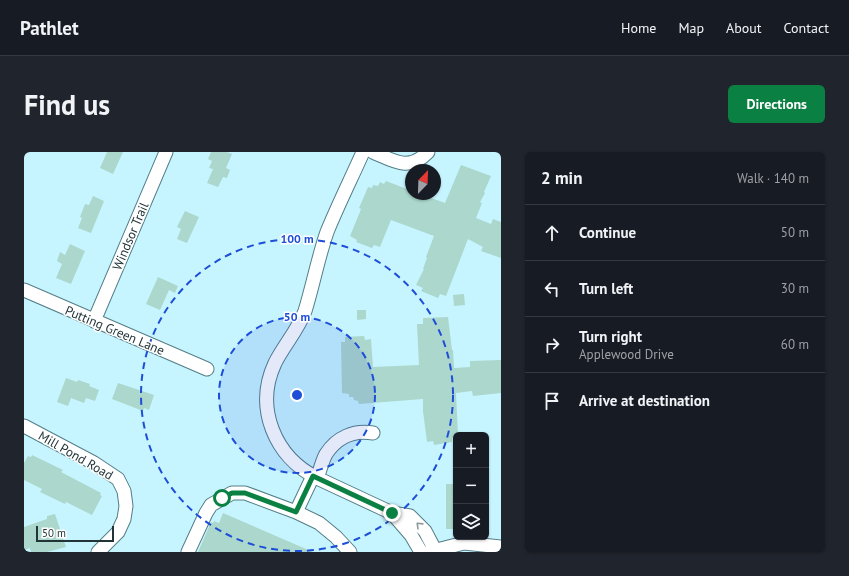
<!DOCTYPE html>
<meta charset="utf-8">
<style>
body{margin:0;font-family:"PT Sans",sans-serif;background:#20242c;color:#f1f3f6}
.controls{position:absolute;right:12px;bottom:12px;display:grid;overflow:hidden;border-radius:6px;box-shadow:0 1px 3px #0004}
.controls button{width:36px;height:36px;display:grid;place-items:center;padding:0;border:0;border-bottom:1px solid #363941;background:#171b24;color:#f1f3f6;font:20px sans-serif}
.compass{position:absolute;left:381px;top:12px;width:36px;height:36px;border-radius:50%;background:#171b24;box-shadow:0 1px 3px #0004;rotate:23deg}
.scale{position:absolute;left:12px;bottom:10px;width:78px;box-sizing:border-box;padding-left:4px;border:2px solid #223438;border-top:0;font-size:11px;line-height:14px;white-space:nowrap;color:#223438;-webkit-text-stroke:3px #fff;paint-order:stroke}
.stop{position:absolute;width:12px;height:12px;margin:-9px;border:3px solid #0b8043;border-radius:50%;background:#fff}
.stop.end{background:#0b8043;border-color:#fff;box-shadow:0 1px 4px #0008}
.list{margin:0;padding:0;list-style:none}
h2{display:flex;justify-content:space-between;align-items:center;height:52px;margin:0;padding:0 16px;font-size:17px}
h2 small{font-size:13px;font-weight:400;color:#9ea1a6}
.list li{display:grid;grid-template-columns:26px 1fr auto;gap:12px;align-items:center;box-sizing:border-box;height:56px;padding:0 16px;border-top:1px solid #363941}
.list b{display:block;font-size:15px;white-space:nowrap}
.list p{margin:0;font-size:13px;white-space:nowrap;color:#9ea1a6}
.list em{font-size:13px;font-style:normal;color:#9ea1a6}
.icon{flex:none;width:22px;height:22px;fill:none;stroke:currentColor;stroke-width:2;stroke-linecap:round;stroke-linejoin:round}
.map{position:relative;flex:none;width:477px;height:400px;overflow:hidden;border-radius:6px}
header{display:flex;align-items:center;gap:24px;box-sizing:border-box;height:56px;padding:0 20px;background:#171b24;border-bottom:1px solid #363941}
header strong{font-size:19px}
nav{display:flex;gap:22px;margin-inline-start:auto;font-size:14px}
.intro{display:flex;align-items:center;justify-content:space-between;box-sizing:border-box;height:96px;padding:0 24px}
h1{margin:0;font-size:28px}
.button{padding:10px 18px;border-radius:6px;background:#0b8043;color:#fff;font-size:14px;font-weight:700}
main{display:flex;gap:24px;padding:0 24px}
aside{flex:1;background:#171b24;border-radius:6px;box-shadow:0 1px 3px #0004}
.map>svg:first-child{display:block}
</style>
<header>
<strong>Pathlet</strong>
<nav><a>Home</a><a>Map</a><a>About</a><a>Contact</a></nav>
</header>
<div class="intro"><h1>Find us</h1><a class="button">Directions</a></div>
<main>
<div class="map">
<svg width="477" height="400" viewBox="0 0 477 400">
<rect width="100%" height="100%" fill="#c7f5ff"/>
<path fill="#abd7cc" d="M83,0H99L89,22L76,16Z
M187,0H203L208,2L202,16L206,18L203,26L199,25L194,35L183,31L189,17L185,16L188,9L184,7Z
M437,13L467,24L460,40L461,41L456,50L458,51L452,66L467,72L469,67L477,70V106L457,99L459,95L444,87L422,144L416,142L414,146L397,139L399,136L392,133L400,117H399L403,106L402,105L410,84L367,68L356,95L350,93L348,96L332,90L333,88L326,84L333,67L337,57L335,56L344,35L348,36L349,33L354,34L356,30L360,32L362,29L383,37L387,42H396L421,51Z
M69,44L80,49L67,81L54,76L58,66L56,65L61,52L65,53Z
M161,59L175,65L163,91L153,87L157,77L153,75Z
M46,92L61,99L47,132L32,126L38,112L33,109L36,100L41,103Z
M134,125L154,134L151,141L145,138L136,158L122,152Z
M440,142L441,153L430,154L429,143Z
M333,158H342V167L333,168Z
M424,165L428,198H429L430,216L446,215V209L477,208V241L449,244L448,239L432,241L434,283H432V285L428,286V290L410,293L409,289L403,290L399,259V247L335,252L334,249L330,248L329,245H325V242L318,241L317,190H321V185L340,184L341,188L347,187L349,215L395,213L393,172H399V166Z
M42,226L53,230L54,228L66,232L65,234L75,238L71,249L62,246L60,251L47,246L44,254L33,250Z
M94,231L130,243L125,258L120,256L119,259L88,247Z
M8,303L39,318L37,320L77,341L76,343L78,344L68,363L42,350L41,352L16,340L18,337L0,328V311L4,304L7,305Z
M422,332H432V377H422Z
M199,361L289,400H174L187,370L189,371L190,369L195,371Z
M31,362L42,395L23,400H7L6,396L0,398V375L23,367V364Z"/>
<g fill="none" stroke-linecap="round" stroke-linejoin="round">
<defs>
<path id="minor" d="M339,0C327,27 314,53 303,80C294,106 289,133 281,159C274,178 260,193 251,211C230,256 251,305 293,326L368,361L386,364L401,379L412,400
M349,0C370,9 385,20 404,0
M0,138L183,217
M70,169L142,0
M0,274L70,311L94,327L100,339L102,354L100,367L94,380L74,400
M289,324L272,360L295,371L312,385L326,400
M293,326C296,319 298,309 302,302C313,285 330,278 349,281
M368,361L387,383L397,400
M164,400L182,361L187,353L208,341H221L272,360
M405,400L440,391L477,395"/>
</defs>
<use href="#minor" stroke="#537e87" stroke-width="15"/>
<use href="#minor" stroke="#fff" stroke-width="13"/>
</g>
<defs><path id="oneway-chevron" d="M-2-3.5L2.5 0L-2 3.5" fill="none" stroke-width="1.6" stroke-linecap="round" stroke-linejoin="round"/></defs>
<use stroke="#909a9c" href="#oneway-chevron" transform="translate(395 373) rotate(-136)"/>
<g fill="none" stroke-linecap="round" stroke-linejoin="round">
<path stroke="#0b8043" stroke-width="5" d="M198,346L208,341H221L272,360L289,324L368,361"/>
</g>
<circle cx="273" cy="243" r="78" fill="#1d4ed8" fill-opacity=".12"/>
<g fill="none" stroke="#1d4ed8" stroke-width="2" stroke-dasharray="7 5">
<circle cx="273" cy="243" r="78"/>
<circle cx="273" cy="243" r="156"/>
</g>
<g text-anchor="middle" stroke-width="3" stroke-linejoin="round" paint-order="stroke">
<g font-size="13" fill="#223438" stroke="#fff">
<text transform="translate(106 84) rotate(-67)" y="5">Windsor Trail</text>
<text transform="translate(91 178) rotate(23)" y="5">Putting Green Lane</text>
<text transform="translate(52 303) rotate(30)" y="5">Mill Pond Road</text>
</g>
</g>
<circle cx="273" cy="243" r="6" fill="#1d4ed8" stroke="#fff" stroke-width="2"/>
<g font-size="12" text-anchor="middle" font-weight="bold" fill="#1d4ed8" stroke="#fff" stroke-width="3" stroke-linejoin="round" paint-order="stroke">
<text x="273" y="91">100 m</text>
<text x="273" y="169">50 m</text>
</g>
</svg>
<div class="controls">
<button>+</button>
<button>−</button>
<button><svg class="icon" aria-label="layers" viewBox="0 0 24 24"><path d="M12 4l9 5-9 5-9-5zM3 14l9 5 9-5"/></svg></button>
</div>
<svg class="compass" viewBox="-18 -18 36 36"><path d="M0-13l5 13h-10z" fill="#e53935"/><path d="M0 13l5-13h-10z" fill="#9ea1a6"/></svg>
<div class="scale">50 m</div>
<div class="stop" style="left:198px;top:346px"></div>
<div class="stop end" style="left:368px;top:361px"></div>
</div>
<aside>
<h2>2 min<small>Walk · 140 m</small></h2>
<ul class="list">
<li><svg class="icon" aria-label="ahead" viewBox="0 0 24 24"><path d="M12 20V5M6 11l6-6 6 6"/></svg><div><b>Continue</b></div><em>50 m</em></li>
<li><svg class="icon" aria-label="left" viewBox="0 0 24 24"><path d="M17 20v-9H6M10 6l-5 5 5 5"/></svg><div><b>Turn left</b></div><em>30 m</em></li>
<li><svg class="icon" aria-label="right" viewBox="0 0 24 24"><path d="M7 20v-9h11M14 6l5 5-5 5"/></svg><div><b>Turn right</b><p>Applewood Drive</p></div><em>60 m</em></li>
<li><svg class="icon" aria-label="arrive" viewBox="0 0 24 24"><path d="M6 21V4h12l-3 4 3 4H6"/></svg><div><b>Arrive at destination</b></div></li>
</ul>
</aside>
</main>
